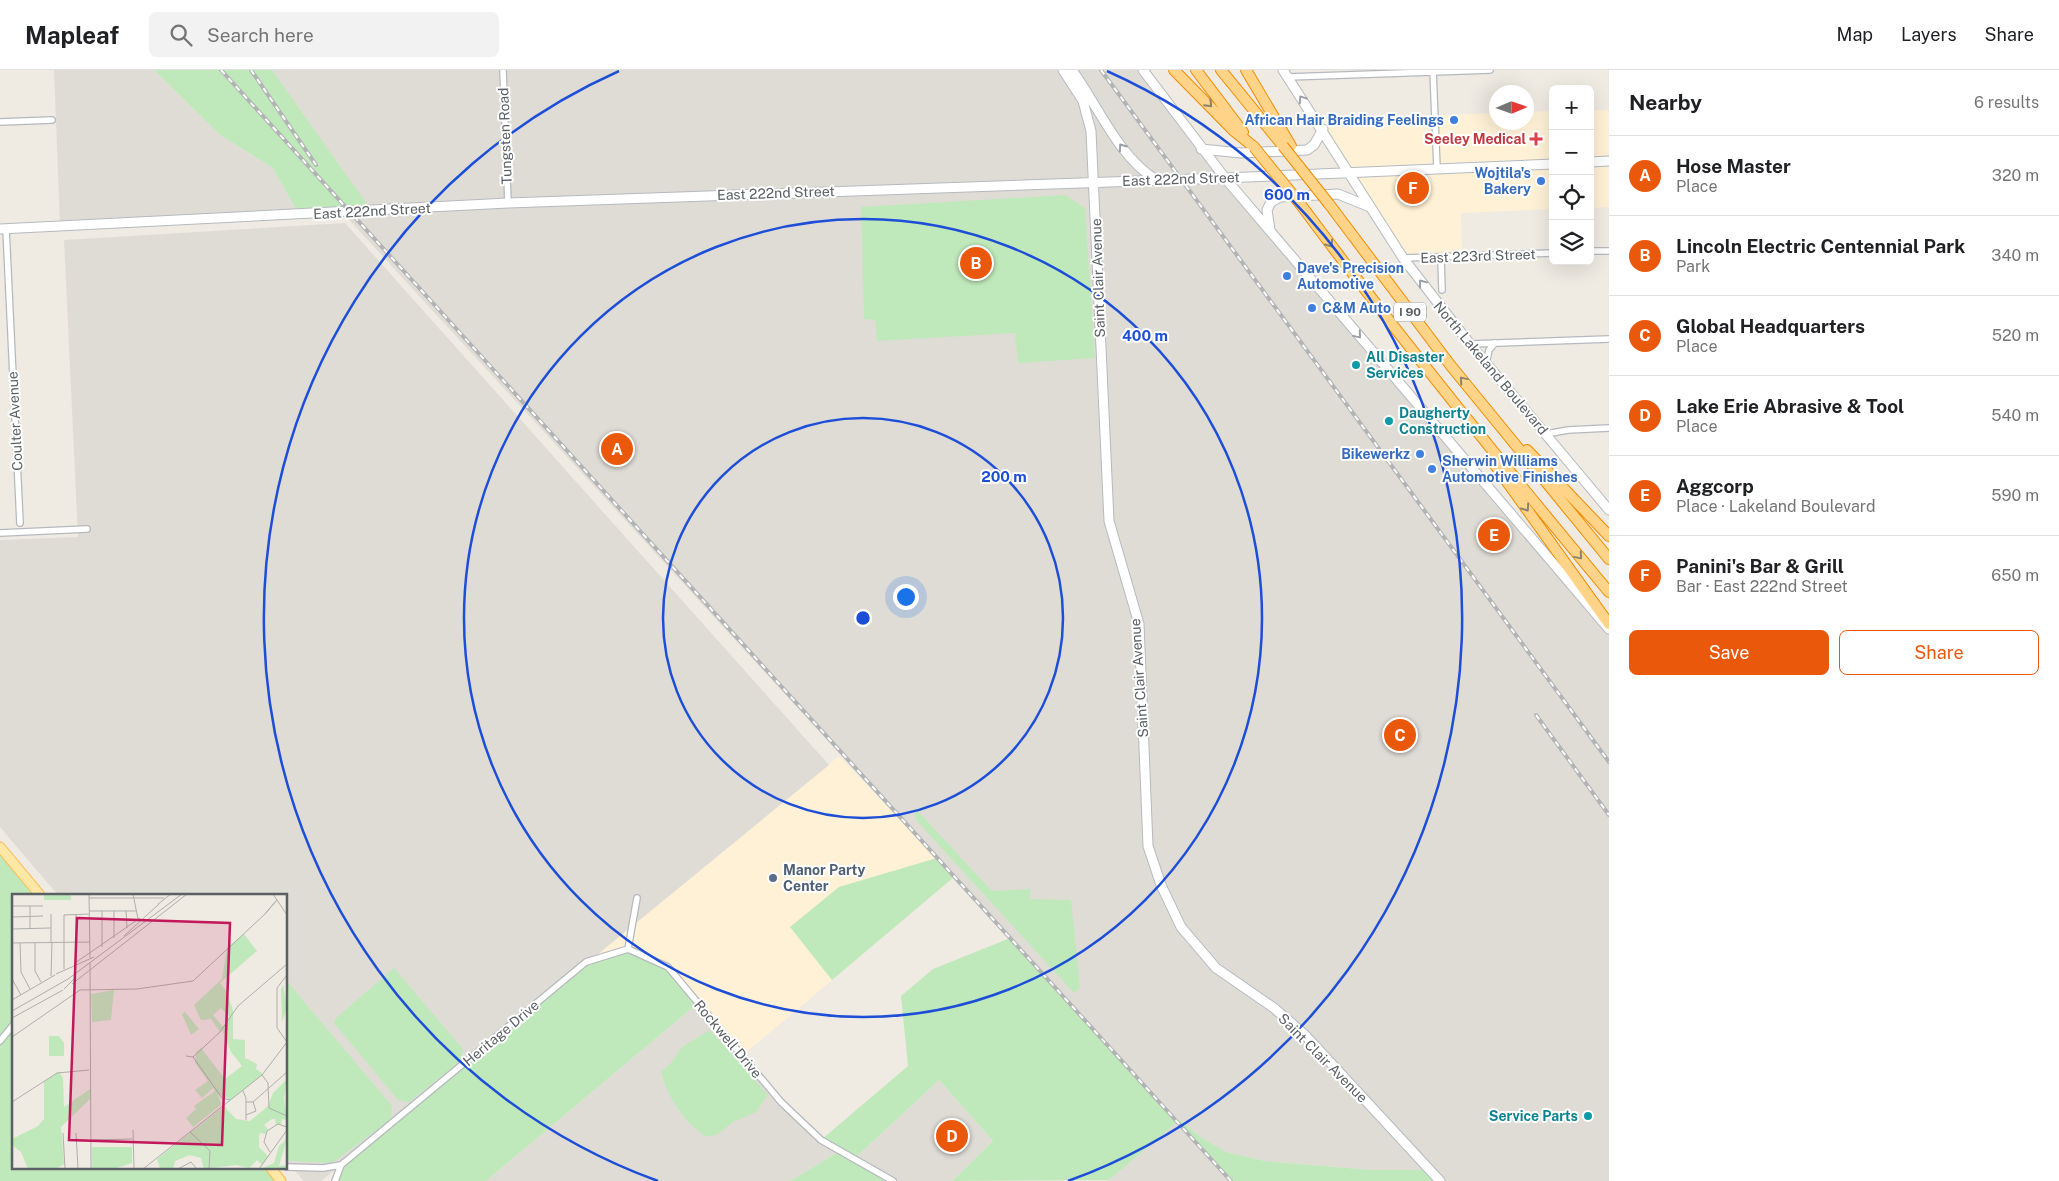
<!DOCTYPE html>
<meta charset="utf-8">
<style>
body{margin:0;font-family:"Public Sans",sans-serif;background:#f2f2f2;color:#202124}
.controls{position:absolute;right:15px;top:15px;display:grid;overflow:hidden;border-radius:8px;box-shadow:0 5px 20px #0002}
.controls button{width:45px;height:45px;display:grid;place-items:center;padding:0;border:0;border-bottom:1px solid #e0e0e0;background:#fff;color:#202124;font:25px sans-serif}
.compass{position:absolute;left:1489px;top:15px;width:45px;height:45px;border-radius:50%;background:#fff;box-shadow:0 5px 20px #0002;rotate:88deg}
.you{position:absolute;left:905px;top:526px;width:18px;height:18px;margin:-12px;border:4px solid #fff;border-radius:50%;background:#1a73e8;box-shadow:0 0 0 8px #1a73e833}
.badge{display:grid;place-items:center;width:32px;height:32px;border-radius:50%;background:#ea580c;color:#fff;font-size:16px;font-weight:700}
.pin{position:absolute;translate:-50% -50%;border:2px solid #fff;box-shadow:0 1px 5px #0006}
.list{margin:0;padding:0;list-style:none}
h2{display:flex;justify-content:space-between;align-items:center;height:65px;margin:0;padding:0 20px;font-size:21px}
h2 small{font-size:16px;font-weight:400;color:#757577}
.list li{display:grid;grid-template-columns:32px 1fr auto;gap:15px;align-items:center;box-sizing:border-box;height:80px;padding:0 20px;border-top:1px solid #e0e0e0}
.list b{display:block;font-size:19px;white-space:nowrap}
.list p{margin:0;font-size:16px;white-space:nowrap;color:#757577}
.list em{font-size:16px;font-style:normal;color:#757577}
.actions{display:flex;gap:10px;padding:15px 20px}
.actions a{flex:1;padding:11px 0;border:1px solid #ea580c;border-radius:8px;text-align:center;font-size:18px;color:#ea580c}
.actions .main{background:#ea580c;color:#fff}
.icon{flex:none;width:28px;height:28px;fill:none;stroke:currentColor;stroke-width:2;stroke-linecap:round;stroke-linejoin:round}
.map{position:relative;flex:none;width:1609px;height:1111px;overflow:hidden}
header{display:flex;align-items:center;gap:30px;box-sizing:border-box;height:70px;padding:0 25px;background:#fff;border-bottom:1px solid #e0e0e0}
header strong{font-size:24px}
nav{display:flex;gap:28px;margin-inline-start:auto;font-size:18px}
.search{width:350px;height:45px;background:#f2f2f2;display:flex;align-items:center;gap:12px;box-sizing:border-box;padding:0 18px;border-radius:8px;color:#757577;font-size:19px}
main{display:flex}
aside{flex:1;background:#fff}
.map>svg:first-child{display:block}
</style>
<header>
<strong>Mapleaf</strong>
<div class="search"><svg class="icon" aria-label="search" viewBox="0 0 24 24"><circle cx="10" cy="10" r="6"/><path d="M15 15l6 6"/></svg>Search here</div>
<nav><a>Map</a><a>Layers</a><a>Share</a></nav>
</header>
<main>
<div class="map">
<svg width="1609" height="1111" viewBox="0 0 1609 1111">
<rect width="100%" height="100%" fill="#efeae2"/>
<path fill="#fff1d6" d="M1590,40H1609V137L1590,138Z
M1553,41V139L1461,143L1462,187L1403,188L1317,50L1496,43V52H1526L1527,42Z
M839,686L937,788L839,817L790,857L832,910L742,986L586,892Z"/>
<path fill="#dfdcd6" d="M54,0H154L220,65L273,98L299,145L60,155Z
M272,0H1143L1162,28L1609,559V1111H1440L1430,1100H1372L1265,1091L1225,1082L1202,1068L1180,1050L1178,1052L1231,1111H1105L1109,1110L1177,1051L342,142Z
M345,153L829,695L321,1111H304L286,1090V825H58L0,757V470L78,467L64,170Z
M698,933L781,1032L821,1070L840,1081L790,1111H486Z
M939,1010L993,1071L952,1111H893L854,1089Z"/>
<path fill="#c0e9bb" d="M154,0H272L372,141L299,145L273,98L220,65Z
M1065,125L1085,138L1095,288L1018,293L1015,263L877,271L875,250L864,249L861,137Z
M914,737L992,821L1030,819V829L1071,830L1080,918L1074,923L916,750Z
M0,777L40,825H14V1097H270L281,1111H0Z
M937,788L954,807L832,910L790,857L839,817Z
M1010,868L1177,1051L1180,1050L1202,1068L1226,1082L1265,1091L1372,1100H1430L1440,1111H1231L1177,1052L1109,1110L952,1111L993,1071L939,1010L854,1089L893,1111H790L840,1081L821,1070L908,996L901,926L933,899Z
M628,879L668,897L698,933L486,1111H335L341,1095L586,892Z
M394,898L462,978V988L458,993L409,1032L398,1030L334,953L336,948Z
M286,910L392,1036L391,1047L386,1053L332,1093L290,1091L286,1087Z
M710,960L768,1025L756,1042L733,1052L718,1064L707,1067C685,1054 667,1027 661,1002L670,994L682,977Z"/>
<g fill="none" stroke-linecap="round" stroke-linejoin="round">
<defs>
<path id="street" d="M503,0L508,133
M1433,0L1437,98
M1288,7L1490,0
M0,52L52,50
M6,159L20,453
M1590,181H1609
M1403,188L1553,183
M1441,188L1442,220
M1470,274L1609,269
M1486,293L1489,280L1495,273
M1546,364L1568,360L1609,358
M0,463L87,459
M628,879L668,897L781,1032L821,1070L893,1111
M0,971L14,954
M286,1097L323,1098L341,1095L586,892L628,879L637,828
M335,1111L341,1095"/>
<path id="secondary" d="M1063,0L1083,31L1091,61L1109,451L1139,554L1148,776L1161,815L1181,857L1216,898L1274,938L1305,965L1440,1111
M1072,0C1099,37 1117,85 1156,110
M1143,0L1225,108L1609,559
M1283,0L1403,188L1470,274L1609,440
M1201,79L1241,83L1307,80L1314,75L1323,59
M1590,92L1609,91
M0,159L508,133L1225,108L1553,94
M1270,160L1267,140L1271,132L1280,127L1338,124L1370,137"/>
<path id="primary" d="M0,777L40,825
M270,1097L281,1111"/>
<path id="highway" d="M1174,0L1233,60L1254,77
M1196,0L1243,62
M1221,0L1283,76
M1246,0L1291,76
M1329,134L1451,296L1609,489
M1301,135C1399,267 1503,395 1609,522
M1527,380L1609,466
M1495,395L1609,554"/>
</defs>
<use href="#street" stroke="#b5b9be" stroke-width="8"/>
<use href="#secondary" stroke="#b5bac0" stroke-width="11"/>
<use href="#primary" stroke="#feb94b" stroke-width="11"/>
<use href="#highway" stroke="#f08c00" stroke-width="12"/>
<use href="#street" stroke="#fff" stroke-width="5.5"/>
<use href="#secondary" stroke="#fff" stroke-width="9"/>
<use href="#primary" stroke="#ffe7a6" stroke-width="9"/>
<use href="#highway" stroke="#ffd488" stroke-width="10"/>
<defs>
<path id="rail" d="M221,0L1231,1111
M251,0L316,95
M1101,0L1609,692
M1536,645L1609,745"/>
</defs>
<use href="#rail" stroke="#b2b3b4" stroke-width="4"/>
<use href="#rail" stroke="#fff" stroke-width="2" stroke-dasharray="5.5" stroke-linecap="butt"/>
<defs>
<path id="highway-bridge" d="M1283,76L1329,134
M1254,77L1301,135"/>
</defs>
<use href="#highway-bridge" stroke="#f08c00" stroke-width="12" stroke-linecap="butt"/>
<use href="#highway-bridge" stroke="#ffd488" stroke-width="10"/>
</g>
<defs><path id="oneway-chevron" d="M-2-3.5L2.5 0L-2 3.5" fill="none" stroke-width="1.6" stroke-linecap="round" stroke-linejoin="round" transform="scale(1.25)"/></defs>
<g stroke="#9ca0a2">
<use href="#oneway-chevron" transform="translate(1302 29) rotate(-124)"/>
<use href="#oneway-chevron" transform="translate(1122 77) rotate(-125)"/>
<use href="#oneway-chevron" transform="translate(1422 213) rotate(-127)"/>
<use href="#oneway-chevron" transform="translate(1358 265) rotate(50)"/>
</g>
<g stroke="#8c836f">
<use href="#oneway-chevron" transform="translate(1209 34) rotate(46)"/>
<use href="#oneway-chevron" transform="translate(1330 174) rotate(54)"/>
<use href="#oneway-chevron" transform="translate(1463 310) rotate(-130)"/>
<use href="#oneway-chevron" transform="translate(1526 438) rotate(55)"/>
<use href="#oneway-chevron" transform="translate(1579 486) rotate(50)"/>
</g>
<g fill="none" stroke="#1d4ed8" stroke-width="2.5">
<circle cx="863" cy="548" r="200"/>
<circle cx="863" cy="548" r="399"/>
<path d="M658 1111A599 599 0 0 1 619 1M1107 1A599 599 0 0 1 1068 1111"/>
</g>
<g fill="#3f7fe0" stroke="#fff" stroke-width="2">
<circle cx="1454" cy="50" r="5"/>
<circle cx="1541" cy="111" r="5"/>
<circle cx="1287" cy="206" r="5"/>
<circle cx="1312" cy="238" r="5"/>
<circle cx="1420" cy="384" r="5"/>
<circle cx="1432" cy="399" r="5"/>
</g>
<path fill="#e0444e" stroke="#fff" stroke-width="2" d="M1533.5 61.5h5v5h5v5h-5v5h-5v-5h-5v-5h5z"/>
<g fill="#0f9aa8" stroke="#fff" stroke-width="2">
<circle cx="1356" cy="295" r="5"/>
<circle cx="1389" cy="351" r="5"/>
<circle cx="1588" cy="1046" r="5"/>
</g>
<circle fill="#5c6f8a" stroke="#fff" stroke-width="2" cx="773" cy="808" r="5"/>
<g text-anchor="middle" stroke-width="4" stroke-linejoin="round" paint-order="stroke">
<rect fill="#fff" stroke="#8c9092" stroke-width="1" x="1394" y="232.5" width="32" height="19" rx="4"/>
<g font-size="12" font-weight="bold" fill="#5a6064">
<text x="1410" y="246">I 90</text>
</g>
<g font-size="14" font-weight="bold" fill="#366cbe" stroke="#fff" text-anchor="end">
<text x="1444" y="55">African Hair Braiding Feelings</text>
<text x="1531" y="108">Wojtila's<tspan x="1531" dy="16">Bakery</tspan></text>
<text x="1297" y="203" text-anchor="start">Dave's Precision<tspan x="1297" dy="16">Automotive</tspan></text>
<text x="1322" y="243" text-anchor="start">C&amp;M Auto</text>
<text x="1410" y="389">Bikewerkz</text>
<text x="1442" y="396" text-anchor="start">Sherwin Williams<tspan x="1442" dy="16">Automotive Finishes</tspan></text>
</g>
<g font-size="14" fill="#5a6064" stroke="#fff">
<text transform="translate(505 66) rotate(-92)" y="5">Tungsten Road</text>
<text transform="translate(1181 109) rotate(-2)" y="5">East 222nd Street</text>
<text transform="translate(776 123) rotate(-2)" y="5">East 222nd Street</text>
<text transform="translate(372 141) rotate(-3)" y="5">East 222nd Street</text>
<text transform="translate(1478 186) rotate(-2)" y="5">East 223rd Street</text>
<text transform="translate(1098 208) rotate(-92)" y="5">Saint Clair Avenue</text>
<text transform="translate(1491 298) rotate(50)" y="5">North Lakeland Boulevard</text>
<text transform="translate(15 351) rotate(-93)" y="5">Coulter Avenue</text>
<text transform="translate(1139 608) rotate(-94)" y="5">Saint Clair Avenue</text>
<text transform="translate(501 963) rotate(-40)" y="5">Heritage Drive</text>
<text transform="translate(728 969) rotate(50)" y="5">Rockwell Drive</text>
<text transform="translate(1323 988) rotate(45)" y="5">Saint Clair Avenue</text>
</g>
<g font-size="14" font-weight="bold" fill="#be3a42" stroke="#fff" text-anchor="end">
<text x="1526" y="74">Seeley Medical</text>
</g>
<g font-size="14" font-weight="bold" fill="#0d838f" stroke="#fff" text-anchor="start">
<text x="1366" y="292">All Disaster<tspan x="1366" dy="16">Services</tspan></text>
<text x="1399" y="348">Daugherty<tspan x="1399" dy="16">Construction</tspan></text>
<text x="1578" y="1051" text-anchor="end">Service Parts</text>
</g>
<g font-size="14" font-weight="bold" fill="#4e5e75" stroke="#fff" text-anchor="start">
<text x="783" y="805">Manor Party<tspan x="783" dy="16">Center</tspan></text>
</g>
</g>
<g transform="translate(12 824)">
<rect width="275" height="275" fill="#efeae2"/>
<path d="M32,0H59V6H32ZM232,40L245,57L208,89L215,98L221,117V145L233,146V164L245,170L244,175L251,180L219,206L206,200L209,211L181,233L174,224L184,215L182,212L203,197L201,194L190,204L183,196L196,187L183,169L184,158L189,154L213,185L230,172L219,158L210,136L208,138L199,125L189,126L182,111L210,85L215,54ZM209,114L217,123L211,133L201,121ZM271,91L275,114L270,128L269,95ZM102,96L99,126L80,128L79,100ZM173,118L187,135L179,141L170,120ZM37,142H47L52,149V162H37ZM47,178L51,184L52,213L78,195V205L49,233L52,270L44,275H16L9,258L0,251V245L26,232L32,225V187ZM275,185L272,204L275,226L270,225L269,230L264,231L263,225H260L252,231L256,235L253,240L248,239L247,242V253L256,262L250,271L245,266L237,274L224,271L192,275L189,264L178,261L163,267L161,275H148L145,265L212,212L224,225L238,227L256,212L261,199ZM275,245L267,272L275,271V275H249L262,269L267,252ZM80,253H120V269L102,275H80Z" fill="#c0e9bb" fill-rule="evenodd"/>
<path fill="none" stroke="#afafac" stroke-width="1" d="M77,0L78,64M121,0L126,25M261,0L275,21M77,4H152M264,7L253,20L265,6M146,10L159,0M0,12H31M18,12V35M77,17H124M90,17V53M102,17V44M114,17L115,34M39,20V48M64,20V68M0,23L31,22M0,35L39,34M112,42L147,10M0,49L78,48M8,49L9,78L18,95M23,49V77L29,88M63,69L128,24M78,69L79,275M52,75V21L77,20M44,80L82,63M275,81L265,94V134L275,148M39,82L40,48M0,85L9,101M60,90L175,0M52,95L64,83M0,106L43,81M0,117L56,85L170,0M0,124L51,96M0,143L68,96L125,95L181,87L253,20M174,162L181,163L210,204L218,206M181,163L208,138L226,112L275,70M250,181L256,189L257,214L275,222M231,197L234,204V226M0,208L45,179L77,176M234,208H241L275,178M234,221L244,217L241,208M121,236L122,275M178,238L198,257L197,275M51,239L53,275M64,239L66,275M79,246L120,245M258,258L252,248L255,237L266,230L275,233M131,275L250,181L275,148M166,275L179,268L185,275M247,275L275,236"/>
<path fill="#c2185b" fill-opacity="0.15" stroke="#c2185b" stroke-width="2.5" d="M65,24L218,29L210,251L57,246Z"/>
<rect width="275" height="275" fill="none" stroke="#5a6064" stroke-width="2.5"/>
</g>
<circle cx="863" cy="548" r="8" fill="#1d4ed8" stroke="#fff" stroke-width="2.5"/>
<g font-size="15" text-anchor="middle" font-weight="bold" fill="#1d4ed8" stroke="#fff" stroke-width="4" stroke-linejoin="round" paint-order="stroke">
<text x="1287" y="130">600 m</text>
<text x="1145" y="271">400 m</text>
<text x="1004" y="412">200 m</text>
</g>
</svg>
<div class="controls">
<button>+</button>
<button>−</button>
<button><svg class="icon" aria-label="locate" viewBox="0 0 24 24"><circle cx="12" cy="12" r="6"/><path d="M12 2v4M12 18v4M2 12h4M18 12h4"/></svg></button>
<button><svg class="icon" aria-label="layers" viewBox="0 0 24 24"><path d="M12 4l9 5-9 5-9-5zM3 14l9 5 9-5"/></svg></button>
</div>
<svg class="compass" viewBox="-18 -18 36 36"><path d="M0-13l5 13h-10z" fill="#e53935"/><path d="M0 13l5-13h-10z" fill="#757577"/></svg>
<div class="you"></div>
<div class="pin badge" style="left:617px;top:379px">A</div>
<div class="pin badge" style="left:976px;top:193px">B</div>
<div class="pin badge" style="left:1400px;top:665px">C</div>
<div class="pin badge" style="left:952px;top:1066px">D</div>
<div class="pin badge" style="left:1494px;top:465px">E</div>
<div class="pin badge" style="left:1413px;top:118px">F</div>
</div>
<aside>
<h2>Nearby<small>6 results</small></h2>
<ul class="list">
<li><span class="badge">A</span><div><b>Hose Master</b><p>Place</p></div><em>320 m</em></li>
<li><span class="badge">B</span><div><b>Lincoln Electric Centennial Park</b><p>Park</p></div><em>340 m</em></li>
<li><span class="badge">C</span><div><b>Global Headquarters</b><p>Place</p></div><em>520 m</em></li>
<li><span class="badge">D</span><div><b>Lake Erie Abrasive &amp; Tool</b><p>Place</p></div><em>540 m</em></li>
<li><span class="badge">E</span><div><b>Aggcorp</b><p>Place · Lakeland Boulevard</p></div><em>590 m</em></li>
<li><span class="badge">F</span><div><b>Panini's Bar &amp; Grill</b><p>Bar · East 222nd Street</p></div><em>650 m</em></li>
</ul>
<div class="actions"><a class="main">Save</a><a>Share</a></div>
</aside>
</main>
